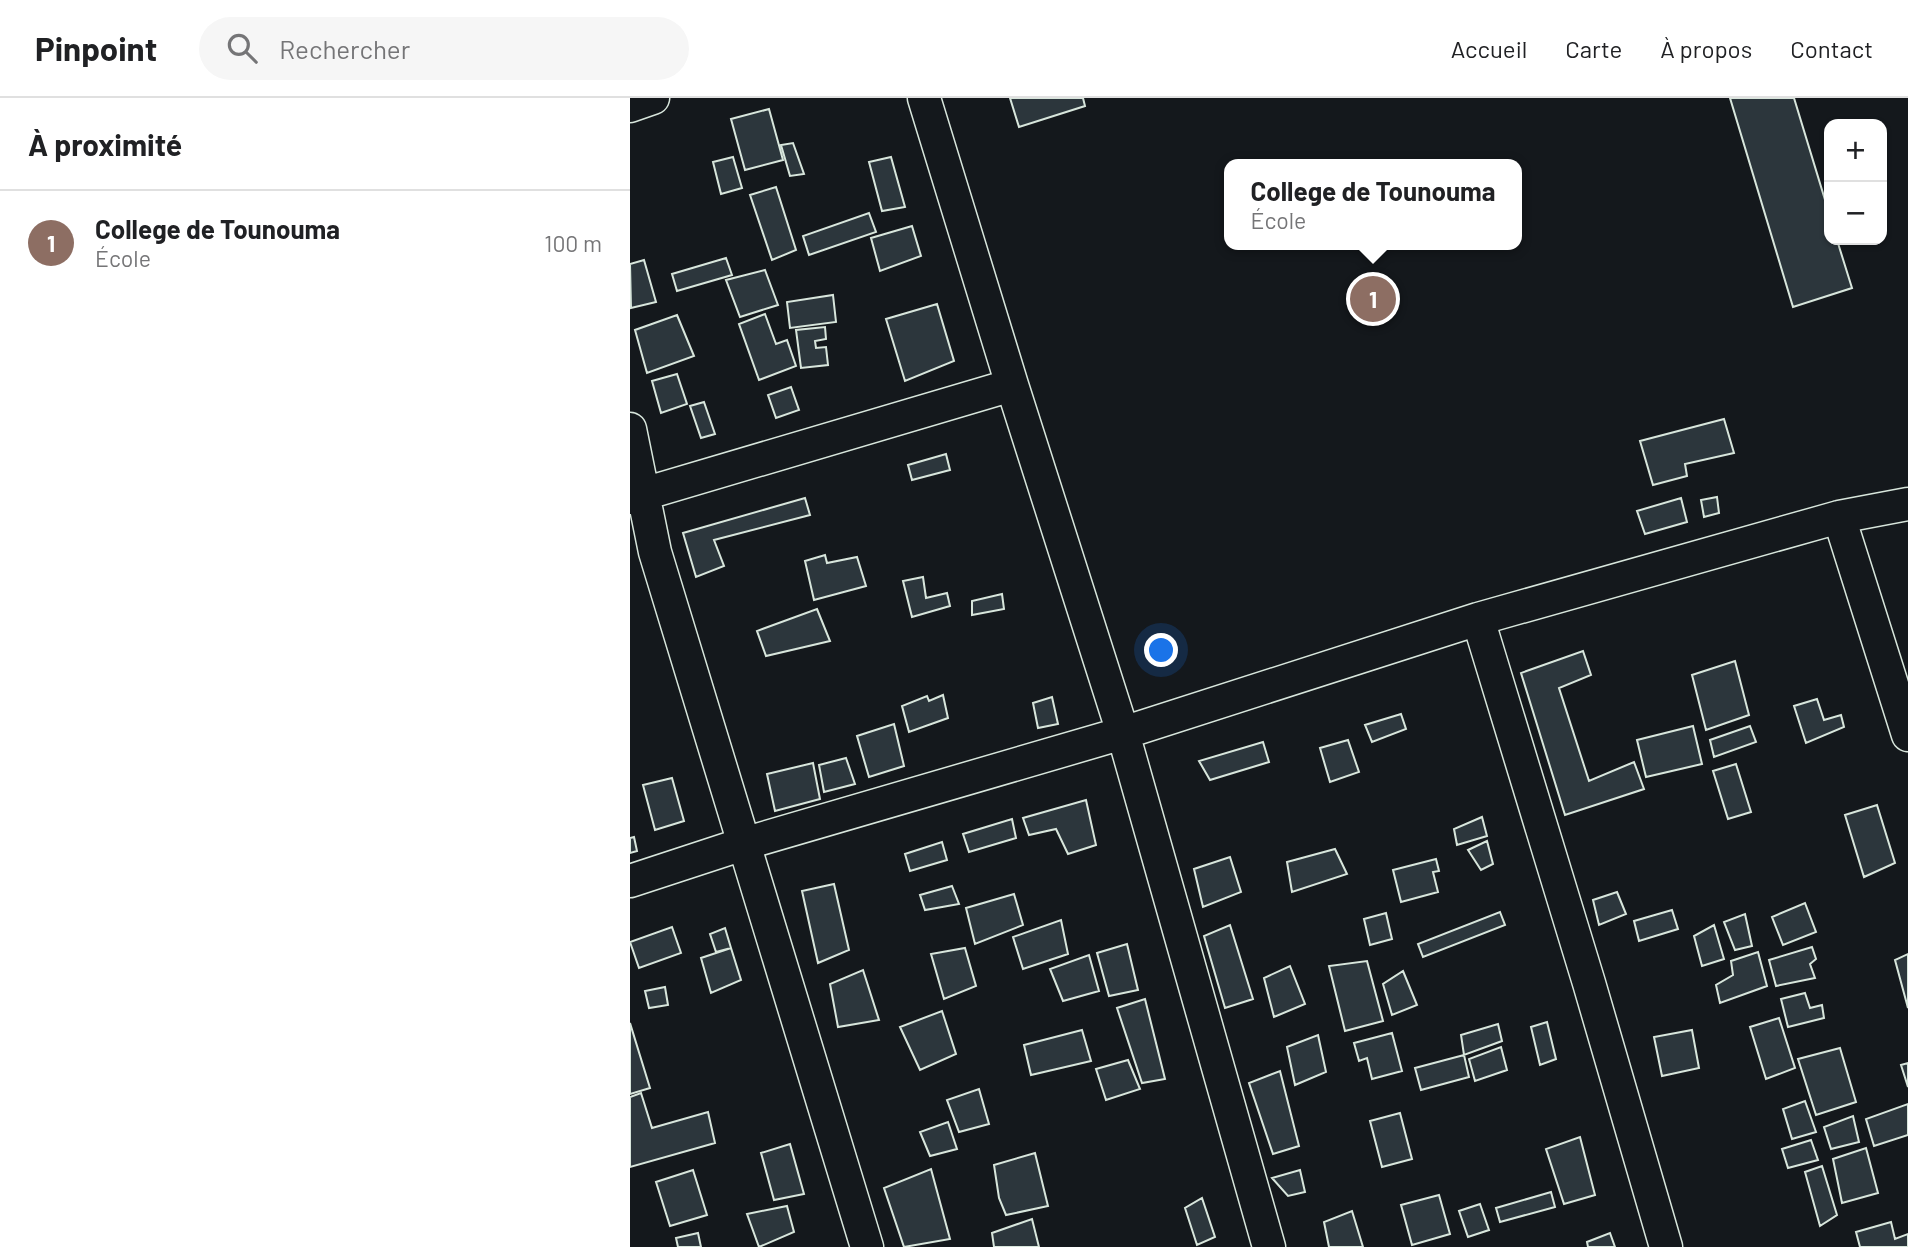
<!DOCTYPE html>
<html lang="fr">
<meta charset="utf-8">
<style>
body{margin:0;font-family:Barlow,sans-serif;background:#f6f6f6;color:#202124}
.controls{position:absolute;right:21px;top:21px;display:grid;overflow:hidden;border-radius:14px;box-shadow:0 2px 5px #0004}
.controls button{width:63px;height:63px;display:grid;place-items:center;padding:0;border:0;border-bottom:2px solid #e0e0e0;background:#fff;color:#202124;font:35px sans-serif}
.you{position:absolute;left:532px;top:553px;width:24px;height:24px;margin:-18px;border:5px solid #fff;border-radius:50%;background:#1a73e8;box-shadow:0 0 0 10px #1a73e833}
.badge{display:grid;place-items:center;width:46px;height:46px;border-radius:50%;background:#111827;color:#fff;font-size:23px;font-weight:700}
.pin{position:absolute;translate:-50% -50%;border:4px solid #fff;box-shadow:0 2px 7px #0006}
.popup{position:absolute;left:594px;top:61px;width:298px;height:91px;box-sizing:border-box;display:grid;place-content:center;border-radius:14px;background:#fff;filter:drop-shadow(0 2px 5px #0005);font-size:23px;white-space:nowrap;color:#757577}
.popup b{font-size:26px;color:#202124}
.popup::after{content:'';position:absolute;left:50%;top:100%;margin-left:-14px;border:14px solid transparent;border-top-color:#fff}
.list{margin:0;padding:0;list-style:none}
h2{display:flex;justify-content:space-between;align-items:center;height:91px;margin:0;padding:0 28px;font-size:30px}
h2 small{font-size:23px;font-weight:400;color:#757577}
.list li{display:grid;grid-template-columns:46px 1fr auto;gap:21px;align-items:center;box-sizing:border-box;height:105px;padding:0 28px;border-top:2px solid #e0e0e0}
.list b{display:block;font-size:26px;white-space:nowrap}
.list p{margin:0;font-size:23px;white-space:nowrap;color:#757577}
.list em{font-size:23px;font-style:normal;color:#757577}
.icon{flex:none;width:38px;height:38px;fill:none;stroke:currentColor;stroke-width:2;stroke-linecap:round;stroke-linejoin:round}
.map{position:relative;flex:none;width:1278px;height:1149px;overflow:hidden}
header{display:flex;align-items:center;gap:42px;box-sizing:border-box;height:98px;padding:0 35px;background:#fff;border-bottom:2px solid #e0e0e0}
header strong{font-size:33px}
nav{display:flex;gap:38px;margin-inline-start:auto;font-size:24px}
.search{width:490px;height:63px;background:#f6f6f6;display:flex;align-items:center;gap:18px;box-sizing:border-box;padding:0 24px;border-radius:38px;color:#757577;font-size:26px}
main{display:flex}
aside{flex:1;background:#fff}
.map>svg:first-child{display:block}
</style>
<header>
<strong>Pinpoint</strong>
<div class="search"><svg class="icon" aria-label="search" viewBox="0 0 24 24"><circle cx="10" cy="10" r="6"/><path d="M15 15l6 6"/></svg>Rechercher</div>
<nav><a>Accueil</a><a>Carte</a><a>À propos</a><a>Contact</a></nav>
</header>
<main>
<aside>
<h2>À proximité<small></small></h2>
<ul class="list">
<li><span class="badge" style="background:#8d6e63">1</span><div><b>College de Tounouma</b><p>École</p></div><em>100 m</em></li>
</ul>
</aside>
<div class="map">
<svg width="1278" height="1149" viewBox="0 0 1278 1149">
<rect width="100%" height="100%" fill="#14181c"/>
<path fill="#2c363c" stroke="#d8e6dc" stroke-width="2" d="M380,0H453L455,8L389,29Z
M1100,0H1164L1199,115V142H1207L1222,190L1163,209Z
M139,11L153,62L115,72L101,21Z
M163,45L174,76L160,78L151,47Z
M103,59L112,90L91,96L83,64Z
M261,59L275,109L252,113L239,64Z
M146,89L166,152L142,162L120,97Z
M239,115L246,134L179,157L173,138Z
M282,128L291,158L250,173L241,140Z
M96,160L102,177L47,193L42,176Z
M14,162L26,204L1,210L0,166Z
M135,172L148,207L110,219L96,182Z
M203,197L206,224L160,230L157,204Z
M307,206L324,263L275,283L256,221Z
M135,216L146,246L157,242L166,268L129,282L109,226Z
M47,217L64,258L17,275L5,232Z
M195,229L196,241L185,243L186,250L196,249L198,267L171,270L166,232Z
M47,276L57,306L31,315L22,283Z
M161,289L169,312L146,320L138,297Z
M74,304L85,336L71,340L60,308Z
M1094,321L1104,355L1055,366L1057,378L1023,387L1010,343Z
M316,356L320,372L282,382L278,367Z
M1087,399L1089,415L1074,419L1071,402Z
M175,400L180,417L84,442L94,468L66,479L53,435Z
M1051,400L1057,424L1015,436L1007,413Z
M195,457L197,465L227,459L236,488L184,502L175,463Z
M293,479L296,500L317,495L320,508L282,519L273,483Z
M372,496L374,511L342,517V503Z
M187,511L200,543L136,558L127,533Z
M953,553L961,577L929,590L959,683L1004,664L1014,691L935,717L891,575Z
M1105,563L1119,617L1076,632L1062,577Z
M313,597L318,620L279,634L272,608L297,598L299,603Z
M422,599L428,626L408,630L403,605Z
M1187,601L1194,622L1211,617L1214,629L1176,645L1164,608Z
M771,616L776,631L742,644L735,627Z
M264,626L274,668L239,679L227,638Z
M1063,628L1072,666L1016,679L1007,642Z
M1120,628L1126,644L1084,659L1080,642Z
M718,642L729,674L700,684L690,650Z
M633,644L639,664L580,682L569,663Z
M216,660L225,686L194,694L189,667Z
M183,665L190,701L145,713L137,676Z
M1106,666L1121,714L1098,721L1083,673Z
M42,680L54,723L25,732L13,687Z
M456,702L466,747L438,756L426,731L399,737L393,720Z
M1247,707L1265,765L1234,779L1215,717Z
M852,719L857,738L827,747L824,731Z
M382,721L386,740L339,754L333,736Z
M4,739L7,753L0,755V740Z
M857,743L863,766L851,772L838,752Z
M312,744L317,762L280,773L275,756Z
M705,751L717,776L662,794L657,764Z
M600,759L611,794L573,809L564,771Z
M806,761L809,773L803,774L808,794L771,804L763,772Z
M204,786L219,852L188,865L172,793Z
M322,788L329,806L295,812L290,797Z
M987,794L996,816L969,827L963,802Z
M384,796L393,827L345,846L336,810Z
M1175,805L1186,834L1153,847L1142,819Z
M1042,812L1048,831L1009,843L1004,823Z
M870,814L875,827L793,859L788,846Z
M756,815L762,841L740,847L734,821Z
M1115,816L1122,848L1105,852L1094,824Z
M431,822L438,856L393,871L383,839Z
M600,827L623,901L595,910L574,838Z
M1084,827L1094,861L1072,868L1064,838Z
M42,829L51,855L9,870L0,844Z
M95,830L101,850L86,854L80,836Z
M497,846L508,892L479,898L467,855Z
M1182,849L1186,861L1180,866L1185,880L1146,888L1139,862Z
M101,850L111,882L81,895L71,860Z
M335,850L346,888L314,901L301,856Z
M1128,854L1137,888L1090,905L1086,887L1103,877L1101,863Z
M1278,856V910L1265,862Z
M459,857L469,893L433,903L420,871Z
M737,863L753,923L715,933L699,868Z
M660,868L675,906L644,919L634,880Z
M233,872L249,922L208,929L200,886Z
M773,873L787,907L762,917L753,886Z
M35,889L38,907L19,910L15,893Z
M1175,895L1180,910L1192,907L1194,920L1158,929L1151,901Z
M515,901L535,981L512,985L487,910Z
M312,913L326,956L290,972L270,929Z
M1149,920L1165,970L1136,981L1120,929Z
M917,924L926,961L910,967L901,929Z
M0,925L20,990L0,996Z
M868,926L872,943L834,957L831,937Z
M452,932L461,963L401,977L394,947Z
M1062,932L1069,970L1032,978L1024,939Z
M762,935L772,973L742,981L737,960L729,963L724,945Z
M688,937L696,974L665,987L657,949Z
M871,949L877,972L845,983L839,961Z
M1210,950L1226,1004L1186,1017L1168,961Z
M834,957L839,979L791,992L785,970Z
M498,962L510,991L476,1002L466,971Z
M1278,965V989L1271,967Z
M650,973L669,1048L643,1056L619,985Z
M349,991L359,1026L329,1034L317,1002Z
M11,995L22,1030L78,1014L85,1045L0,1069V999Z
M1175,1003L1186,1034L1162,1041L1153,1011Z
M1278,1006V1037L1244,1048L1236,1021Z
M770,1015L782,1061L752,1069L740,1023Z
M1223,1018L1229,1044L1201,1051L1194,1029Z
M318,1024L327,1051L300,1058L290,1034Z
M950,1039L965,1097L934,1106L916,1051Z
M1181,1042L1188,1062L1158,1070L1152,1051Z
M160,1046L174,1096L144,1102L131,1055Z
M1236,1050L1248,1095L1212,1105L1203,1061Z
M405,1055L418,1108L376,1117L369,1100L364,1067Z
M1192,1068L1207,1117L1190,1128L1175,1074Z
M301,1071L320,1141L274,1149L254,1090Z
M63,1072L77,1117L40,1128L26,1084Z
M670,1072L675,1094L658,1098L642,1080Z
M921,1094L925,1109L870,1124L866,1110Z
M809,1097L820,1136L782,1147L771,1107Z
M572,1100L585,1139L567,1147L555,1110Z
M850,1106L859,1132L838,1139L829,1113Z
M157,1108L164,1134L129,1149L117,1116Z
M722,1113L733,1149H699L694,1124Z
M402,1121L409,1149H364L362,1135Z
M1261,1124L1265,1141L1278,1136V1149H1230L1226,1134Z
M68,1135L71,1149H48L46,1140Z
M980,1135L985,1149H958L957,1144Z"/>
<g fill="none" stroke-linecap="round" stroke-linejoin="round">
<defs>
<path id="minor" d="M294,0L382,287L493,635L639,1149
M0,8L23,0
M0,331L25,454L237,1149
M0,400L382,287
M1209,419L1278,637
M848,521L959,885L1036,1149
M0,783L113,746L493,635L848,521L1209,419L1278,406"/>
</defs>
<use href="#minor" stroke="#d8e6dc" stroke-width="35"/>
<use href="#minor" stroke="#14181c" stroke-width="32"/>
</g>
</svg>
<div class="controls">
<button>+</button>
<button>−</button>
</div>
<div class="you"></div>
<div class="pin badge" style="left:743px;top:201px;background:#8d6e63">1</div>
<div class="popup"><b>College de Tounouma</b>École</div>
</div>
</main>
